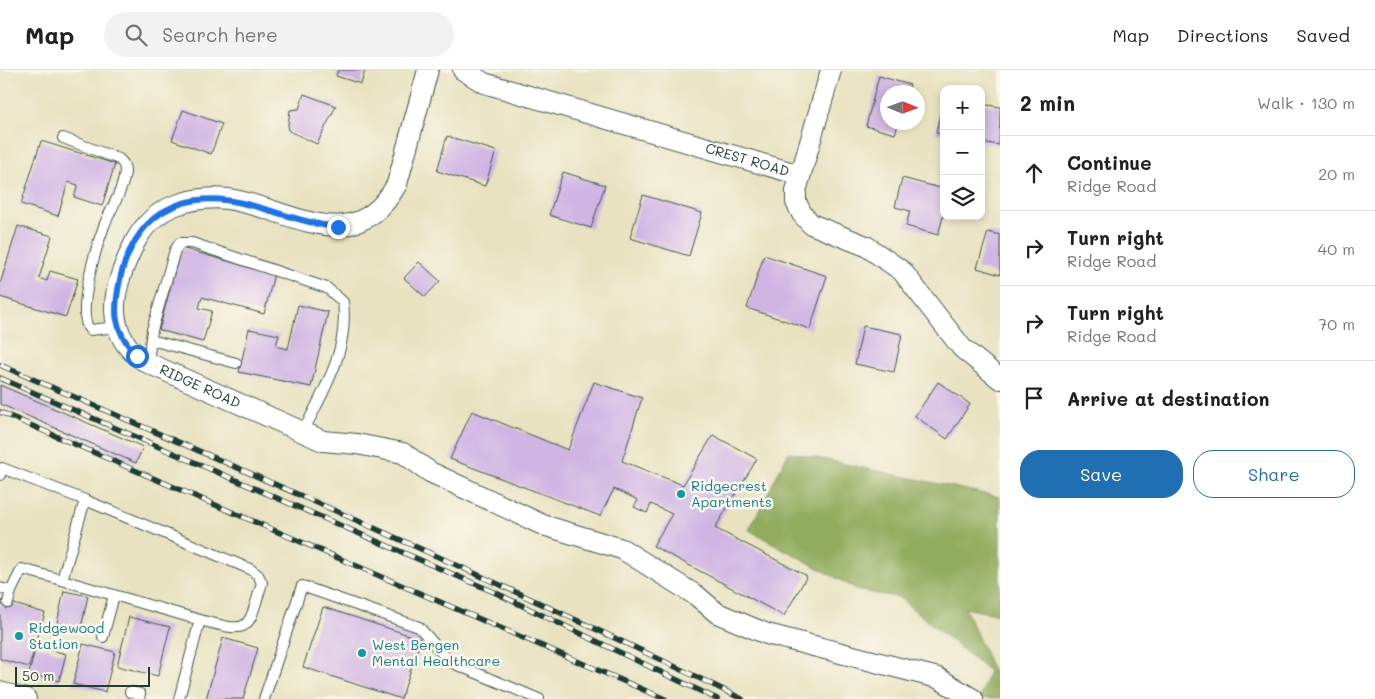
<!DOCTYPE html>
<meta charset="utf-8">
<style>
body{margin:0;font-family:Mali,sans-serif;background:#f2f2f2;color:#202124}
.controls{position:absolute;right:15px;top:15px;display:grid;overflow:hidden;border-radius:10px;box-shadow:0 2px 8px #0003}
.controls button{width:45px;height:45px;display:grid;place-items:center;padding:0;border:0;border-bottom:1px solid #e0e0e0;background:#fff;color:#202124;font:25px sans-serif}
.compass{position:absolute;left:880px;top:15px;width:45px;height:45px;border-radius:50%;background:#fff;box-shadow:0 2px 8px #0003;rotate:91deg}
.scale{position:absolute;left:15px;bottom:12px;width:135px;box-sizing:border-box;padding-left:5px;border:2px solid #1f3d34;border-top:0;font-size:14px;line-height:18px;white-space:nowrap;color:#1f3d34;-webkit-text-stroke:4px #fbf7ec;paint-order:stroke}
.stop{position:absolute;width:15px;height:15px;margin:-11px;border:4px solid #1a73e8;border-radius:50%;background:#fff}
.stop.end{background:#1a73e8;border-color:#fff;box-shadow:0 1px 5px #0008}
.list{margin:0;padding:0;list-style:none}
h2{display:flex;justify-content:space-between;align-items:center;height:65px;margin:0;padding:0 20px;font-size:21px}
h2 small{font-size:16px;font-weight:400;color:#757577}
.list li{display:grid;grid-template-columns:32px 1fr auto;gap:15px;align-items:center;box-sizing:border-box;height:75px;padding:0 20px;border-top:1px solid #e0e0e0}
.list b{display:block;font-size:19px;white-space:nowrap}
.list p{margin:0;font-size:16px;white-space:nowrap;color:#757577}
.list em{font-size:16px;font-style:normal;color:#757577}
.actions{display:flex;gap:10px;padding:15px 20px}
.actions a{flex:1;padding:11px 0;border:1px solid #1f6fb2;border-radius:20px;text-align:center;font-size:18px;color:#1f6fb2}
.actions .main{background:#1f6fb2;color:#fff}
.icon{flex:none;width:28px;height:28px;fill:none;stroke:currentColor;stroke-width:2;stroke-linecap:round;stroke-linejoin:round}
.map{position:relative;flex:none;width:1000px;height:629px;overflow:hidden}
header{display:flex;align-items:center;gap:30px;box-sizing:border-box;height:70px;padding:0 25px;background:#fff;border-bottom:1px solid #e0e0e0}
header strong{font-size:24px}
nav{display:flex;gap:28px;margin-inline-start:auto;font-size:18px}
.search{width:350px;height:45px;background:#f2f2f2;display:flex;align-items:center;gap:12px;box-sizing:border-box;padding:0 18px;border-radius:28px;color:#757577;font-size:19px}
main{display:flex}
aside{flex:1;background:#fff}
.map>svg:first-child{display:block}
</style>
<header>
<strong>Map</strong>
<div class="search"><svg class="icon" aria-label="search" viewBox="0 0 24 24"><circle cx="10" cy="10" r="6"/><path d="M15 15l6 6"/></svg>Search here</div>
<nav><a>Map</a><a>Directions</a><a>Saved</a></nav>
</header>
<main>
<div class="map">
<svg width="1000" height="629" viewBox="0 0 1000 629">
<rect width="100%" height="100%" fill="#fbf7ec"/>
<filter id="ink" filterUnits="userSpaceOnUse"><feTurbulence type="fractalNoise" baseFrequency=".02" numOctaves="2"/><feDisplacementMap in="SourceGraphic" scale="10" xChannelSelector="R" yChannelSelector="G"/><feConvolveMatrix kernelMatrix="1 2 1 2 8 2 1 2 1" color-interpolation-filters="sRGB"/></filter>
<filter id="wash" filterUnits="userSpaceOnUse"><feTurbulence type="fractalNoise" baseFrequency=".0096" numOctaves="4" result="noise"/><feDisplacementMap in="SourceGraphic" scale="20" xChannelSelector="R" yChannelSelector="G"/><feGaussianBlur stdDeviation="1.12" result="paint"/><feColorMatrix in="noise" values="0 0 0 0 0 0 0 0 0 0 0 0 0 0 0 0 0 1.4 0 .05"/><feComposite in="paint" operator="in"/></filter>
<g filter="url(#wash)">
<rect width="100%" height="100%" fill="#e8e2c0"/>
<path fill="#92ac5d" stroke="#587448" d="M789,382L1000,427V545L965,538L1000,616V629H980L989,601L898,527L860,521L749,460Z"/>
<g id="blocks">
<path fill="#cfb4e4" d="M338,0H365L361,14L336,6Z
M879,6L910,15L907,22H888V52H899L895,64L866,56Z
M304,24L336,36L317,74L289,61L288,55L290,40L299,39Z
M943,28H944V65L936,63Z
M981,34L1000,37L999,75L981,72Z
M183,40L222,54L211,84L172,70Z
M447,66L496,81L485,116L437,101Z
M41,71L115,94L102,136L74,127L78,115L68,112L58,146L21,134Z
M563,102L605,115L591,158L549,145Z
M902,108L944,119V143L938,165L906,156L910,141L895,137Z
M643,125L702,143L689,186L630,168Z
M18,156L52,166L39,208L47,211L50,201L78,209L66,247L0,227V214Z
M988,162L1000,165V205L977,198Z
M181,178L274,204L264,244L202,227L199,238L212,241L203,272L159,260Z
M764,185L827,206L810,259L747,238Z
M419,192L440,211L425,227L404,208Z
M298,235L328,242L311,317L239,302L249,259L279,265L276,276L288,279Z
M863,256L902,264L894,302L855,294Z
M594,312L642,328L622,391L683,415L713,365L757,389L715,458L807,506L784,546L653,476L672,444L651,434L647,443L634,437L638,430L614,419L600,446L450,389L472,341L568,380Z
M938,312L970,334L947,369L915,346Z
M0,315L143,377L136,393L0,334Z
M64,521L88,526L81,558L57,553Z
M0,530L45,543L29,597L0,589Z
M323,537L421,569L401,629L303,597Z
M129,547L170,557L158,606L117,596Z
M223,568L258,578L243,629H206Z
M83,574L115,582L105,622L73,614Z
M36,576L66,584L59,611L29,604Z"/>
</g>
</g>
<g filter="url(#ink)">
<use href="#blocks" fill-opacity="0" stroke="#3d5649" stroke-width="1"/>
<g fill="none" stroke-linecap="round" stroke-linejoin="round">
<defs>
<path id="lane" d="M63,68L119,89C123,93 125,95 125,102C123,121 111,138 104,156C97,175 75,244 90,260L117,257
M151,270L236,293
M148,293L152,260L175,180L180,173H192L327,218L343,232C349,281 324,320 303,362
M0,405L2,398L85,430
M0,518L11,521L22,499L62,510
M8,533L11,521
M103,567L114,525
M130,622L140,624L139,629
M179,629L200,550C252,564 247,561 262,513L258,505L250,499L85,430L62,510L200,550
M264,629L302,516L419,557L450,592L539,629"/>
<g id="street">
<path id="s1" d="M428,0L397,114C354,192 290,138 228,129C210,127 193,129 176,135C157,142 144,155 135,172C125,193 114,217 115,241C116,264 128,282 148,293L323,371L357,374L403,383L430,402L543,455L622,479L697,526L717,543L767,564L938,608L973,629"/>
<path id="s2" d="M463,0L484,13L800,105"/>
<path d="M831,0L796,121V132L802,144L811,154L866,176L902,201L962,278L1000,309"/>
<path d="M0,622L26,629"/>
</g>
</defs>
<use href="#lane" stroke="#3d5649" stroke-width="12"/>
<use href="#street" stroke="#3d5649" stroke-width="22"/>
<use href="#lane" stroke="#fff" stroke-width="10"/>
<use href="#street" stroke="#fff" stroke-width="20"/>
<defs>
<path id="rail" d="M0,295C249,402 498,510 742,629
M0,308L494,522L717,629
M0,342L665,629"/>
</defs>
<use href="#rail" stroke="#1f3d34" stroke-width="5.5"/>
<use href="#rail" stroke="#fbf7ec" stroke-width="4" stroke-dasharray="11" stroke-linecap="butt"/>
</g>
</g>
<g fill="none" stroke-linecap="round" stroke-linejoin="round" filter="url(#ink)">
<path stroke="#1a73e8" stroke-width="6" d="M137,286C112,259 113,240 121,205C127,181 140,157 161,143C218,107 279,152 338,157"/>
</g>
<g fill="#0f9aa8" stroke="#fbf7ec" stroke-width="2">
<circle cx="681" cy="424" r="5"/>
<circle cx="19" cy="566" r="5"/>
<circle cx="362" cy="583" r="5"/>
</g>
<g text-anchor="middle" stroke-width="5" stroke-linejoin="round" paint-order="stroke">
<g font-size="14" fill="#1f3d34" stroke="#fbf7ec">
<text dy="5" stroke="none"><textPath href="#s2" startOffset="299">CREST ROAD</textPath></text>
<text dy="5" stroke="none"><textPath href="#s1" startOffset="611">RIDGE ROAD</textPath></text>
</g>
<g font-size="14" fill="#0d838f" stroke="#fbf7ec" text-anchor="start">
<text x="691" y="421">Ridgecrest<tspan x="691" dy="16">Apartments</tspan></text>
<text x="29" y="563">Ridgewood<tspan x="29" dy="16">Station</tspan></text>
<text x="372" y="580">West Bergen<tspan x="372" dy="16">Mental Healthcare</tspan></text>
</g>
</g>
</svg>
<div class="controls">
<button>+</button>
<button>−</button>
<button><svg class="icon" aria-label="layers" viewBox="0 0 24 24"><path d="M12 4l9 5-9 5-9-5zM3 14l9 5 9-5"/></svg></button>
</div>
<svg class="compass" viewBox="-18 -18 36 36"><path d="M0-13l5 13h-10z" fill="#e53935"/><path d="M0 13l5-13h-10z" fill="#757577"/></svg>
<div class="scale">50 m</div>
<div class="stop" style="left:137px;top:286px"></div>
<div class="stop end" style="left:338px;top:157px"></div>
</div>
<aside>
<h2>2 min<small>Walk · 130 m</small></h2>
<ul class="list">
<li><svg class="icon" aria-label="ahead" viewBox="0 0 24 24"><path d="M12 20V5M6 11l6-6 6 6"/></svg><div><b>Continue</b><p>Ridge Road</p></div><em>20 m</em></li>
<li><svg class="icon" aria-label="right" viewBox="0 0 24 24"><path d="M7 20v-9h11M14 6l5 5-5 5"/></svg><div><b>Turn right</b><p>Ridge Road</p></div><em>40 m</em></li>
<li><svg class="icon" aria-label="right" viewBox="0 0 24 24"><path d="M7 20v-9h11M14 6l5 5-5 5"/></svg><div><b>Turn right</b><p>Ridge Road</p></div><em>70 m</em></li>
<li><svg class="icon" aria-label="arrive" viewBox="0 0 24 24"><path d="M6 21V4h12l-3 4 3 4H6"/></svg><div><b>Arrive at destination</b></div></li>
</ul>
<div class="actions"><a class="main">Save</a><a>Share</a></div>
</aside>
</main>
